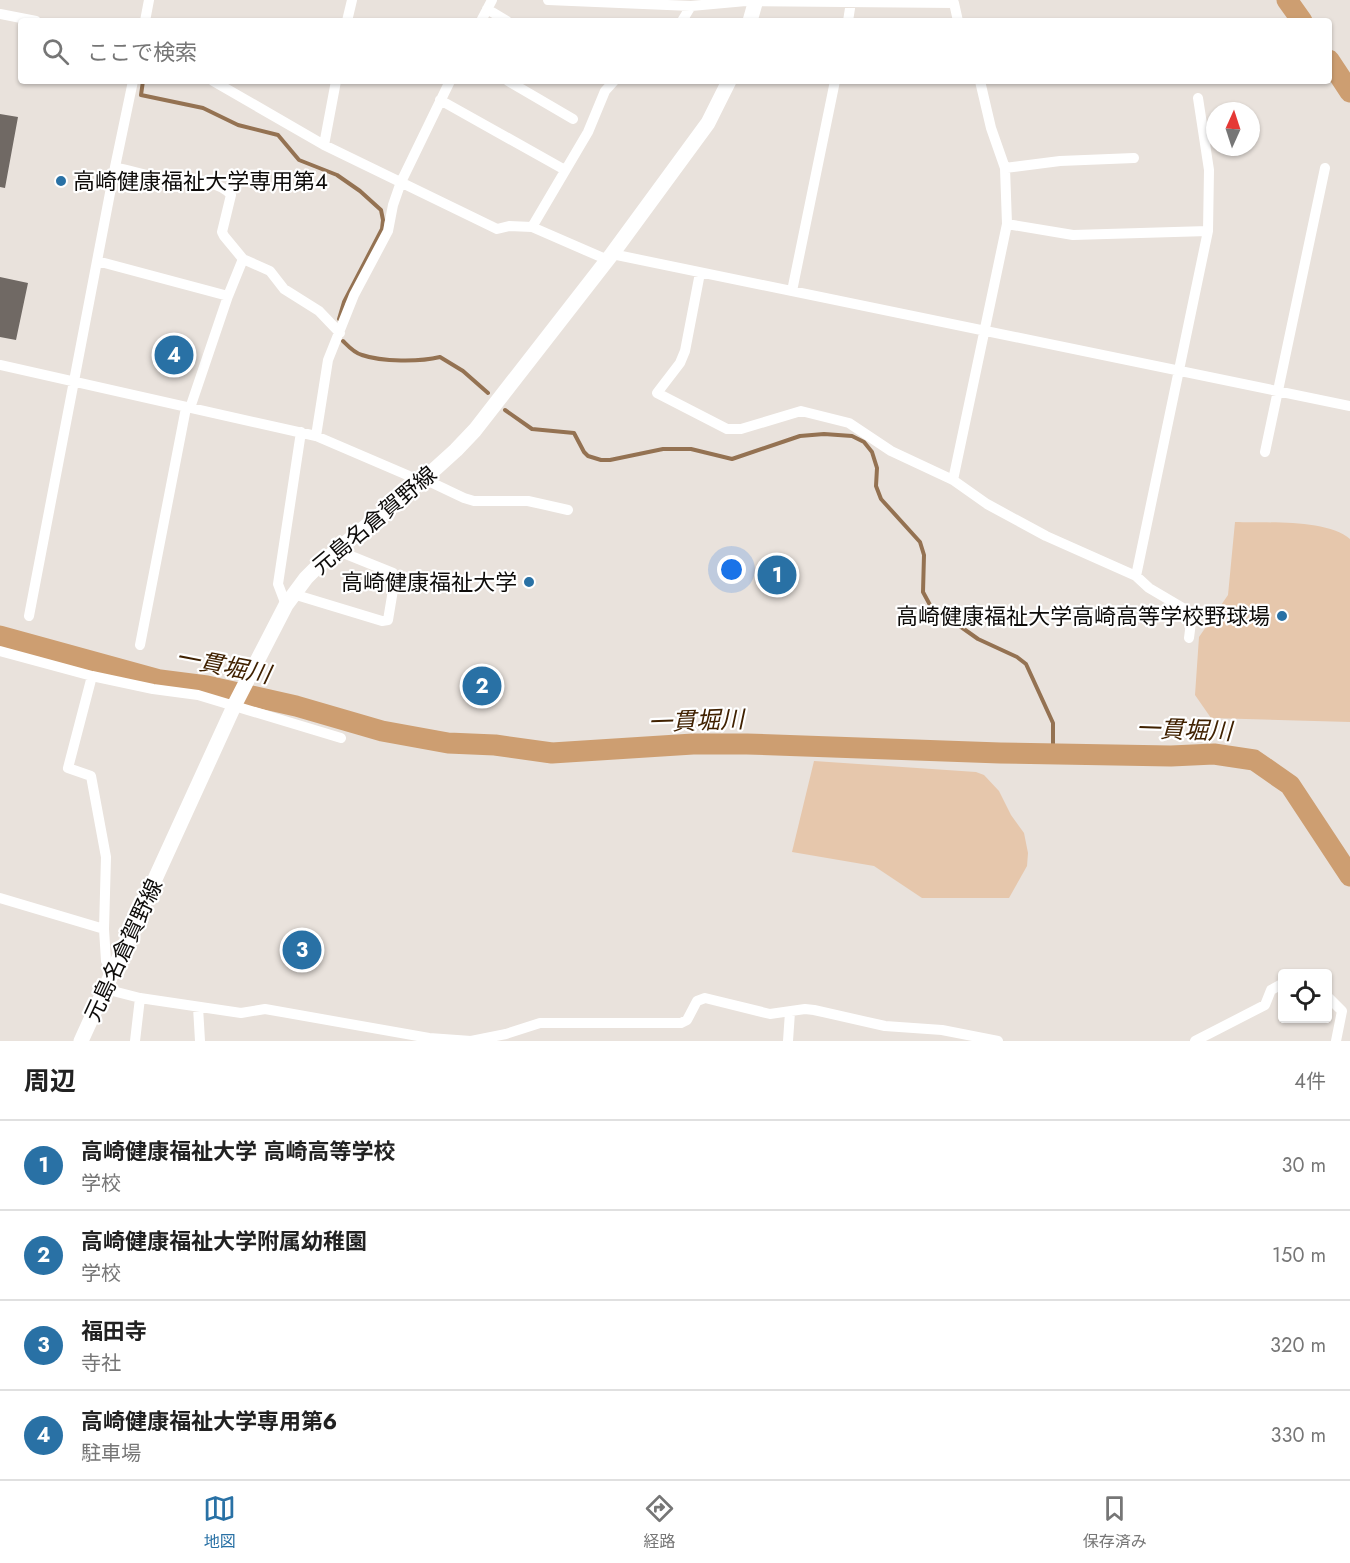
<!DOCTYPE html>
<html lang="ja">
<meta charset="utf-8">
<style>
body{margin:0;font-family:Jost,"Noto Sans JP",sans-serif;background:#f6f6f6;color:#222}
.controls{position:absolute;right:18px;bottom:18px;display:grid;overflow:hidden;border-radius:6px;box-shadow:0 2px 4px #0004}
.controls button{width:54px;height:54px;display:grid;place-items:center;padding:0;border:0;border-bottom:2px solid #e0e0e0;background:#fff;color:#222;font:30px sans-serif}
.compass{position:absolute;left:1206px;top:102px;width:54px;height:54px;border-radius:50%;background:#fff;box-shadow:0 2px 4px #0004;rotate:3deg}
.you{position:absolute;left:732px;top:570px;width:21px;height:21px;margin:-15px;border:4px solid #fff;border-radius:50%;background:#1a73e8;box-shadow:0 0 0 9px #1a73e833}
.badge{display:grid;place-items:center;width:39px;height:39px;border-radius:50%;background:#2971a5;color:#fff;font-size:20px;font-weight:700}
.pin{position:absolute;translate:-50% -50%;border:3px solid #fff;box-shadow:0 2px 6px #0006}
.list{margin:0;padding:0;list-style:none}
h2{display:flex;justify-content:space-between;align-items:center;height:78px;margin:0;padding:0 24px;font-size:26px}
h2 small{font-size:20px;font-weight:400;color:#767676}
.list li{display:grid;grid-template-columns:39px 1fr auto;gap:18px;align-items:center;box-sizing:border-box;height:90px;padding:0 24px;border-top:2px solid #e0e0e0}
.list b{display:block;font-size:22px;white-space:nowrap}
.list p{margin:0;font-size:20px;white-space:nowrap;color:#767676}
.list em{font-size:20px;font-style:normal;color:#767676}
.icon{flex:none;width:33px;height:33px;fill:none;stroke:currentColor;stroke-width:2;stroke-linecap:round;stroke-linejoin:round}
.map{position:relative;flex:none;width:1350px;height:1041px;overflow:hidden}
.search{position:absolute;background:#fff;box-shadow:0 2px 4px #0004;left:18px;right:18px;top:18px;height:66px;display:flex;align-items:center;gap:15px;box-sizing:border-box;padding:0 21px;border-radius:6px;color:#767676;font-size:22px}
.sheet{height:438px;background:#fff}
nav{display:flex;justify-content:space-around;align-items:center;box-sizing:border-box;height:84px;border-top:2px solid #e0e0e0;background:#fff;font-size:16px;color:#767676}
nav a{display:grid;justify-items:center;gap:3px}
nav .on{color:#2971a5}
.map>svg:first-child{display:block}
</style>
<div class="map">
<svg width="1350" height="1041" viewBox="0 0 1350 1041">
<rect width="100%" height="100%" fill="#e9e2dc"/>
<path fill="#e6c7ac" d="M1235,522C1265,523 1327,519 1350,539V722L1211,718L1195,695L1199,637L1228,595Z
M814,761L976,772L984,775L999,791L1011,815L1024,833L1028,853L1027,866L1009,898H922L874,866L792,852Z"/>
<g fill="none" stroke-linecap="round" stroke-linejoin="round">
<path stroke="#947252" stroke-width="4" d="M143,81L141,95L203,108L238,125L278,135L299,160L337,175L360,191L381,210L383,220L382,229L344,302L339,319
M343,341C348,346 354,353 362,355C382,362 420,362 440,357L463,371L488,393
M505,410L532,429L574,433L584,452L588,456L601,460H610L663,449H691L732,459L800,436L824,434L852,436L864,442L872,452L877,468L876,486L881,499L920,542L924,555L923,592L930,605L978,639L1017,657L1026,664L1053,723V754"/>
<path stroke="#cd9e71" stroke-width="21" d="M1287,0L1302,21
M1329,60L1350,92
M0,636L160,680L207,686L296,706L382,731L448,743L495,745L552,753L693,744H747L1000,753L1171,756L1214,754L1254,760L1290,785L1350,876"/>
</g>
<path fill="#706964" d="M0,114L18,117L5,188L0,187Z
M0,277L28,283L16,340L0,337Z"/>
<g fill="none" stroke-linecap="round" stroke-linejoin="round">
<path stroke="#fff" stroke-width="10" d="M548,0L691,6L746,1L954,3L958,21
M487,9L507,21
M0,14L36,21
M145,21L149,0
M347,21L352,0
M481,21L492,0
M682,21L691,6
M848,21L851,2
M213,81L324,145L497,229L509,226L532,227L608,260
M508,81L573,119
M1198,98L1209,170L1208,231
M440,100L565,170
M324,145L336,81
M115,167C131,171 148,176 165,179C185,182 218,178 231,195L222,232L224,236L243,259L270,271L284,289L319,311L340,333
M1005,168L1060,161L1134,158
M1007,224L1073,235L1208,231L1136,576
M532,227L588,132L605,91L614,81
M612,254L1350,406
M97,261L228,296
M700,273L685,351L680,363L657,393L727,429H741L801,411L849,423L891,451L953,480L987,504L1046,536L1136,576L1149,588L1188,611L1191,622L1189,638
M792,291L835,81
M0,365L316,436L421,481
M190,408L228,296L243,259
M316,436L328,360L354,295L388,231L393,205L401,182L450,81
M1265,452L1325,168
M424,479L464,498L474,501H528L568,510
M953,480L1007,224L1005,168L991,128L980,81
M293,594L382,621L388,620L395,578L393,573L336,550
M286,605L278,584L301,432
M29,616L115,167L133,81
M140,645L186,408
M0,651L92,676L153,689L198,695L341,738
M92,676L68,768L91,776L106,857L104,929L106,961L114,970
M0,898L104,929
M105,989L140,998L241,1013L265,1009L429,1038L471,1041L506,1034L540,1023H681L687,1020L697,1001L705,998L770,1014L805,1009L814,1010L885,1026L942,1030L998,1041
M1328,997L1342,1011L1336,1041
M198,1007L200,1041
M135,1041L140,998
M788,1041L790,1012
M1195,1041L1265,1005L1271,990L1282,984"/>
<path stroke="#fff" stroke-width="15" d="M750,21L756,0
M81,1041L235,704L286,605L306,578L320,564L424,479L456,450L475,430L612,254L708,123L729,81"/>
</g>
<g fill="#2971a5" stroke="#fff" stroke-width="2">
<circle cx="61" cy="181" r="6"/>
<circle cx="529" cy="582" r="6"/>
<circle cx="1282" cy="616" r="6"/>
</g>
<g text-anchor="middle" stroke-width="4.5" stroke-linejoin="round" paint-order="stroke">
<g font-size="22" fill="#0e0c0a" stroke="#fff" text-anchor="end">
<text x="73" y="189" text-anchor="start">高崎健康福祉大学専用第４</text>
<text x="517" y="590">高崎健康福祉大学</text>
<text x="1270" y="624">高崎健康福祉大学高崎高等学校野球場</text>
</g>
<g font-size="22" fill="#0e0c0a" stroke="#fff">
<text transform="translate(374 520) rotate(-40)" y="8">元島名倉賀野線</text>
<text transform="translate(123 950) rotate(-65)" y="8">元島名倉賀野線</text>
</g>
<g font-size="24" font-style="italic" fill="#402100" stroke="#fff">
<text transform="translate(223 666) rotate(11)" y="8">一貫堀川</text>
<text transform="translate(696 721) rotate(-2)" y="8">一貫堀川</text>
<text transform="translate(1184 730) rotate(2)" y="8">一貫堀川</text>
</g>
</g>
</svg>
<div class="controls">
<button><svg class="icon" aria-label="locate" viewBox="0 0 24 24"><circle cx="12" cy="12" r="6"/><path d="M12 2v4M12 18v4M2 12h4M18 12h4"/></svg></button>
</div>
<svg class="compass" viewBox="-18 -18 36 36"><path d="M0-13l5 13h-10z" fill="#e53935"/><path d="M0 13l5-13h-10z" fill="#767676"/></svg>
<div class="you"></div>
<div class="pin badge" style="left:777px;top:575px">1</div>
<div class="pin badge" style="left:482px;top:686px">2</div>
<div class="pin badge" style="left:302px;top:950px">3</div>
<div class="pin badge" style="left:174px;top:355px">4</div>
<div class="search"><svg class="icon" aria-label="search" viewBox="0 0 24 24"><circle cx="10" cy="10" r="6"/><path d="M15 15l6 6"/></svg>ここで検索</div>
</div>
<section class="sheet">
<h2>周辺<small>4件</small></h2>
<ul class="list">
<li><span class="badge">1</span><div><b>高崎健康福祉大学 高崎高等学校</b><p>学校</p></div><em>30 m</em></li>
<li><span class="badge">2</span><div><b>高崎健康福祉大学附属幼稚園</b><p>学校</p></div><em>150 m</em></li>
<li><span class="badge">3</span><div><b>福田寺</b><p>寺社</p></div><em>320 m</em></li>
<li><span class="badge">4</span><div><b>高崎健康福祉大学専用第６</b><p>駐車場</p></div><em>330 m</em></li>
</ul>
</section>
<nav>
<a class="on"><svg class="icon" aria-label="map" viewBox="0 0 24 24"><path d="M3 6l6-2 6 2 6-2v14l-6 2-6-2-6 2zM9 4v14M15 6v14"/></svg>地図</a>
<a><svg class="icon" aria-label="directions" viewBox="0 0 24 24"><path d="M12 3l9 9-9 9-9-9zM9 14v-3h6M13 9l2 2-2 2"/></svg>経路</a>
<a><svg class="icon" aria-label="saved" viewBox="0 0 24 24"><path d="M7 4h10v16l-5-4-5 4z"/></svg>保存済み</a>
</nav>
